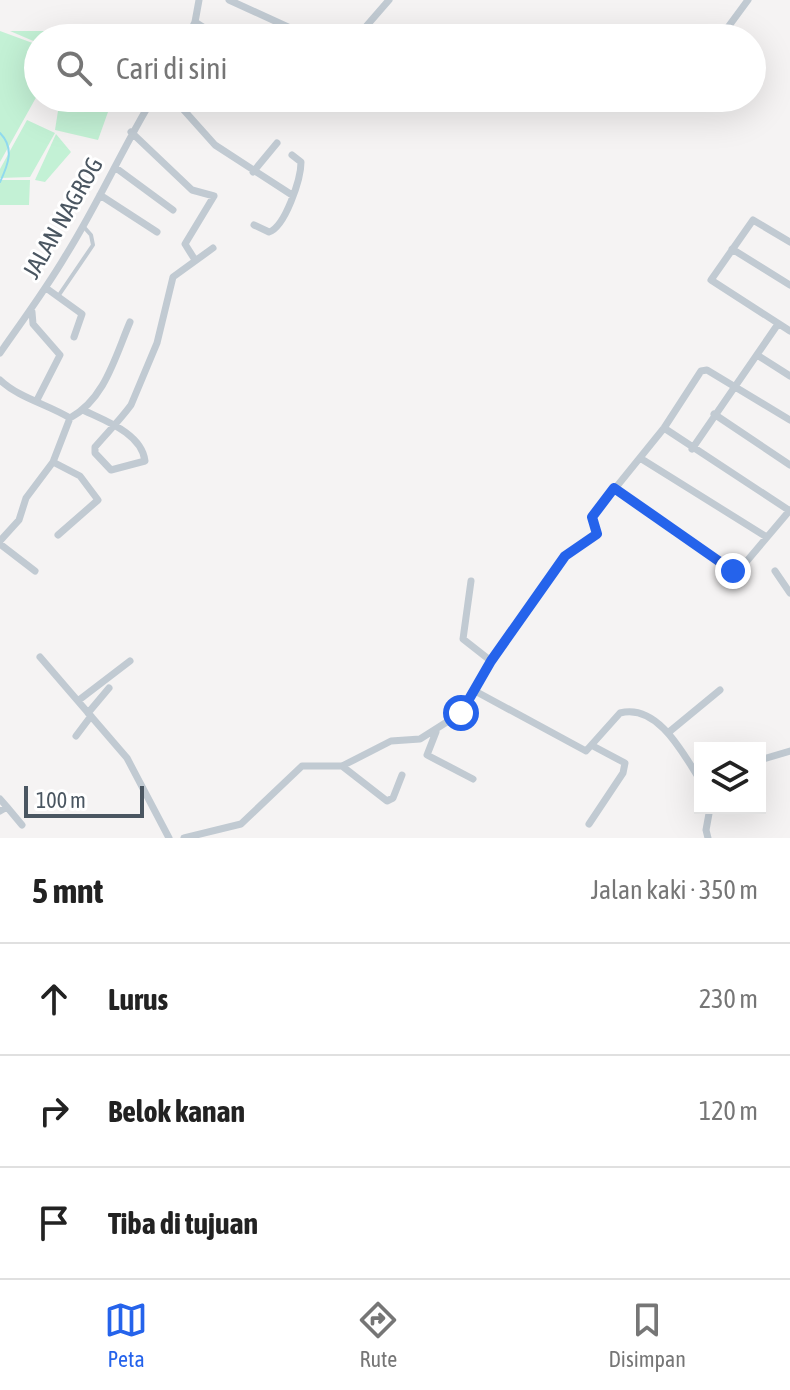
<!DOCTYPE html>
<html lang="id">
<meta charset="utf-8">
<style>
body{margin:0;font-family:"Asap Condensed",sans-serif;background:#f2f2f2;color:#222}
.controls{position:absolute;right:24px;bottom:24px;display:grid;overflow:hidden;border-radius:0px;box-shadow:0 8px 32px #0002}
.controls button{width:72px;height:72px;display:grid;place-items:center;padding:0;border:0;border-bottom:2px solid #e0e0e0;background:#fff;color:#222;font:40px sans-serif}
.scale{position:absolute;left:24px;bottom:20px;width:120px;box-sizing:border-box;padding-left:8px;border:4px solid #4a5661;border-top:0;font-size:22px;line-height:28px;white-space:nowrap;color:#4a5661;-webkit-text-stroke:6px #fff;paint-order:stroke}
.stop{position:absolute;width:24px;height:24px;margin:-18px;border:6px solid #2563eb;border-radius:50%;background:#fff}
.stop.end{background:#2563eb;border-color:#fff;box-shadow:0 2px 8px #0008}
.list{margin:0;padding:0;list-style:none}
h2{display:flex;justify-content:space-between;align-items:center;height:104px;margin:0;padding:0 32px;font-size:34px}
h2 small{font-size:26px;font-weight:400;color:#767676}
.list li{display:grid;grid-template-columns:52px 1fr auto;gap:24px;align-items:center;box-sizing:border-box;height:112px;padding:0 32px;border-top:2px solid #e0e0e0}
.list b{display:block;font-size:30px;white-space:nowrap}
.list em{font-size:26px;font-style:normal;color:#767676}
.icon{flex:none;width:44px;height:44px;fill:none;stroke:currentColor;stroke-width:2;stroke-linecap:round;stroke-linejoin:round}
.map{position:relative;flex:none;width:790px;height:838px;overflow:hidden}
.search{position:absolute;background:#fff;box-shadow:0 8px 32px #0002;left:24px;right:24px;top:24px;height:88px;display:flex;align-items:center;gap:20px;box-sizing:border-box;padding:0 28px;border-radius:44px;color:#767676;font-size:30px}
.sheet{height:440px;background:#fff}
nav{display:flex;justify-content:space-around;align-items:center;box-sizing:border-box;height:112px;border-top:2px solid #e0e0e0;background:#fff;font-size:22px;color:#767676}
nav a{display:grid;justify-items:center;gap:4px}
nav .on{color:#2563eb}
.map>svg:first-child{display:block}
</style>
<div class="map">
<svg width="790" height="838" viewBox="0 0 790 838">
<rect width="100%" height="100%" fill="#f5f3f3"/>
<path fill="#c3f1d5" d="M0,31L38,45V94L0,162Z
M10,31H139L127,38H38V43Z
M60,98H113L98,140L55,130Z
M27,120L55,133L30,177L0,178V169Z
M56,134L71,152L45,182L35,180Z
M0,180H30L29,205H0Z"/>
<g fill="none" stroke-linecap="round" stroke-linejoin="round">
<path stroke="#90daee" stroke-width="2" d="M0,133C15,148 8,165 0,182"/>
<path stroke="#c1cad2" stroke-width="4" d="M59,295L93,245L91,235L83,226"/>
<path stroke="#c1cad2" stroke-width="7" d="M229,0L312,38
M195,22L220,38
M187,38L195,22L199,0
M356,38L389,0
M720,38L748,0
M173,98L215,145L292,195
M249,98L260,105
M131,132L192,190L214,196L185,244L195,260
M116,168L173,210
M253,172L277,143
M100,195L157,232
M254,225L269,232C285,227 301,179 301,162L292,155
M790,242L753,220L711,280L790,331
M732,249L790,285
M46,288L82,314L74,337
M32,312L33,324L60,355L37,400
M0,353C23,320 46,289 66,255C98,204 122,149 153,98
M757,355L790,376
M0,380C19,398 47,404 70,418
M85,411C106,421 142,434 145,461L111,470L95,453V447C107,433 120,420 131,405L157,343L173,277L213,248
M714,414L790,465
M664,428L790,511
M692,449L778,324
M640,458L765,536
M53,462L80,476L98,500L58,535
M614,488L733,571L741,568L790,510
M0,541L19,520L26,498L53,462L70,418C105,399 115,357 130,322
M0,544L35,571
M775,571L790,593
M471,581L463,639L491,661
M40,657L127,758L169,838
M475,691L586,751L620,713C658,703 684,755 700,780
M79,700L130,661
M88,713L109,688
M436,732L427,755L473,779
M669,732L720,690
M76,736L91,716
M760,760L790,751
M342,766L387,801L393,798L402,775
M0,799L7,807L0,811
M7,807L22,825
M589,824L623,773L625,763L593,746
M184,838L241,824L302,766H342L391,741L420,739L461,713L491,661L565,556L597,534L592,517L664,428L701,371L707,370L790,420
M708,838L706,830L710,808"/>
</g>
<g fill="none" stroke-linecap="round" stroke-linejoin="round">
<path stroke="#2563eb" stroke-width="10" d="M461,713L491,661L565,556L597,534L592,517L614,488L733,571"/>
</g>
<g text-anchor="middle" stroke-width="6" stroke-linejoin="round" paint-order="stroke">
<g font-size="24" fill="#4a5661" stroke="#fff">
<text transform="translate(63 218) rotate(-60)" y="8">JALAN NAGROG</text>
</g>
</g>
</svg>
<div class="controls">
<button><svg class="icon" aria-label="layers" viewBox="0 0 24 24"><path d="M12 4l9 5-9 5-9-5zM3 14l9 5 9-5"/></svg></button>
</div>
<div class="scale">100 m</div>
<div class="stop" style="left:461px;top:713px"></div>
<div class="stop end" style="left:733px;top:571px"></div>
<div class="search"><svg class="icon" aria-label="search" viewBox="0 0 24 24"><circle cx="10" cy="10" r="6"/><path d="M15 15l6 6"/></svg>Cari di sini</div>
</div>
<section class="sheet">
<h2>5 mnt<small>Jalan kaki · 350 m</small></h2>
<ul class="list">
<li><svg class="icon" aria-label="ahead" viewBox="0 0 24 24"><path d="M12 20V5M6 11l6-6 6 6"/></svg><div><b>Lurus</b></div><em>230 m</em></li>
<li><svg class="icon" aria-label="right" viewBox="0 0 24 24"><path d="M7 20v-9h11M14 6l5 5-5 5"/></svg><div><b>Belok kanan</b></div><em>120 m</em></li>
<li><svg class="icon" aria-label="arrive" viewBox="0 0 24 24"><path d="M6 21V4h12l-3 4 3 4H6"/></svg><div><b>Tiba di tujuan</b></div></li>
</ul>
</section>
<nav>
<a class="on"><svg class="icon" aria-label="map" viewBox="0 0 24 24"><path d="M3 6l6-2 6 2 6-2v14l-6 2-6-2-6 2zM9 4v14M15 6v14"/></svg>Peta</a>
<a><svg class="icon" aria-label="directions" viewBox="0 0 24 24"><path d="M12 3l9 9-9 9-9-9zM9 14v-3h6M13 9l2 2-2 2"/></svg>Rute</a>
<a><svg class="icon" aria-label="saved" viewBox="0 0 24 24"><path d="M7 4h10v16l-5-4-5 4z"/></svg>Disimpan</a>
</nav>
